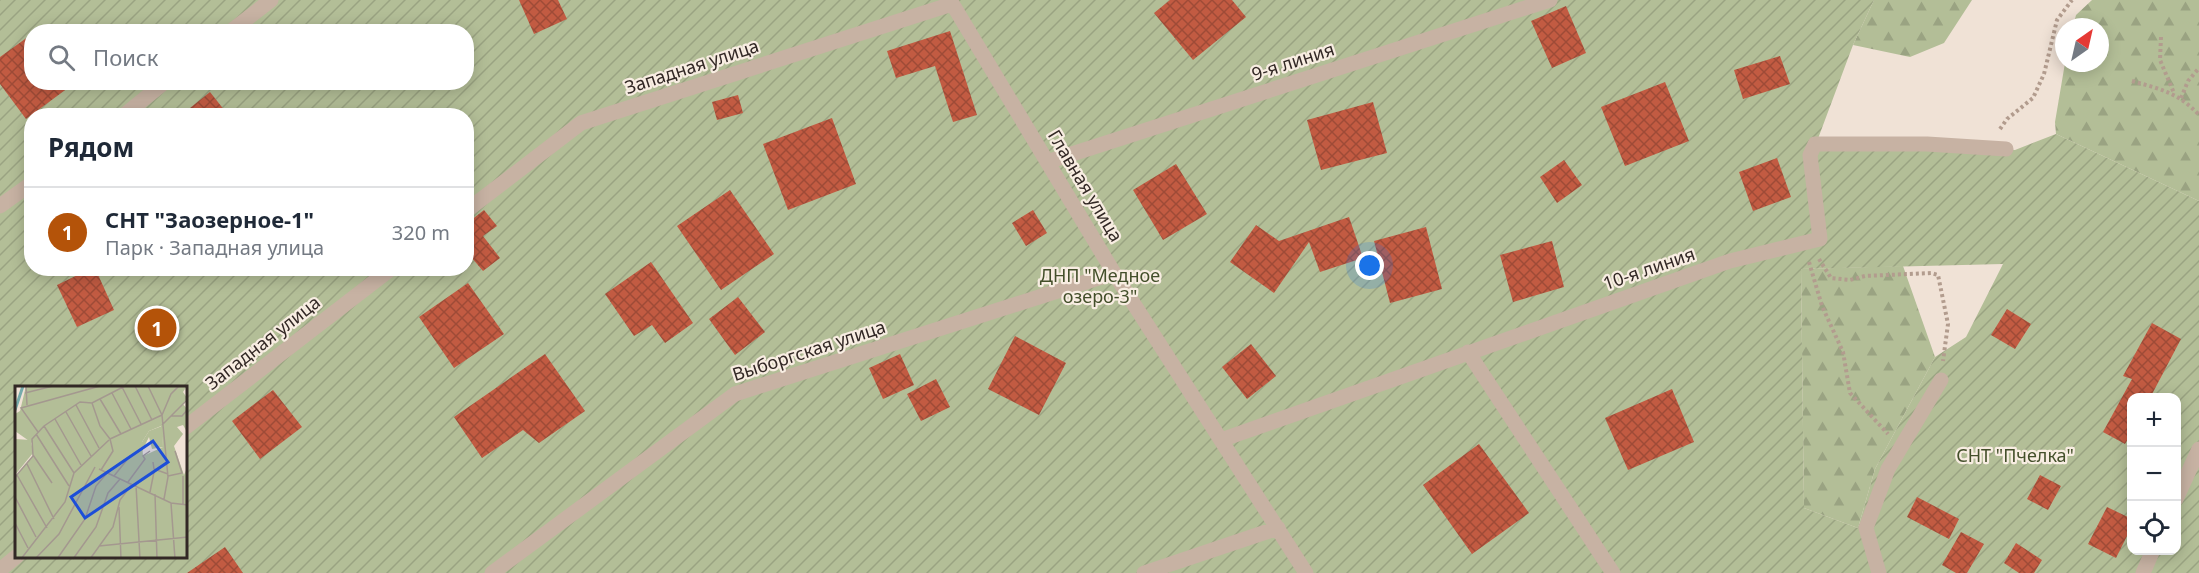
<!DOCTYPE html>
<html lang="ru">
<meta charset="utf-8">
<style>
body{margin:0;font-family:"Noto Sans",sans-serif;background:#f2f2f3;color:#1f2937}
.controls{position:absolute;right:18px;bottom:18px;display:grid;overflow:hidden;border-radius:12px;box-shadow:0 3px 15px #0003}
.controls button{width:54px;height:54px;display:grid;place-items:center;padding:0;border:0;border-bottom:2px solid #e0e1e3;background:#fff;color:#1f2937;font:30px sans-serif}
.compass{position:absolute;left:2055px;top:18px;width:54px;height:54px;border-radius:50%;background:#fff;box-shadow:0 3px 15px #0003;rotate:34deg}
.you{position:absolute;left:1370px;top:266px;width:21px;height:21px;margin:-15px;border:4px solid #fff;border-radius:50%;background:#1a73e8;box-shadow:0 0 0 9px #1a73e833}
.badge{display:grid;place-items:center;width:39px;height:39px;border-radius:50%;background:#b45309;color:#fff;font-size:20px;font-weight:700}
.pin{position:absolute;translate:-50% -50%;border:3px solid #fff;box-shadow:0 2px 6px #0006}
.list{margin:0;padding:0;list-style:none}
h2{display:flex;justify-content:space-between;align-items:center;height:78px;margin:0;padding:0 24px;font-size:26px}
h2 small{font-size:20px;font-weight:400;color:#747a83}
.list li{display:grid;grid-template-columns:39px 1fr auto;gap:18px;align-items:center;box-sizing:border-box;height:90px;padding:0 24px;border-top:2px solid #e0e1e3}
.list b{display:block;font-size:22px;white-space:nowrap}
.list p{margin:0;font-size:20px;white-space:nowrap;color:#747a83}
.list em{font-size:20px;font-style:normal;color:#747a83}
.icon{flex:none;width:33px;height:33px;fill:none;stroke:currentColor;stroke-width:2;stroke-linecap:round;stroke-linejoin:round}
.map{position:relative;flex:none;width:2199px;height:573px;overflow:hidden}
.search{position:absolute;background:#fff;box-shadow:0 3px 15px #0003;left:24px;top:24px;width:450px;height:66px;display:flex;align-items:center;gap:15px;box-sizing:border-box;padding:0 21px;border-radius:24px;color:#747a83;font-size:22px}
.panel{position:absolute;background:#fff;box-shadow:0 3px 15px #0003;left:24px;top:108px;width:450px;height:168px;border-radius:24px}
.map>svg:first-child{display:block}
</style>
<div class="map">
<svg width="2199" height="573" viewBox="0 0 2199 573">
<defs>
<pattern id="forest-firs" width="22" height="20" patternUnits="userSpaceOnUse" patternTransform="scale(1.5)"><rect width="22" height="20" fill="#b3be97"/><path d="M5 1l3.5 6h-7zM16 11l3.5 6h-7z" fill="#9aa382"/></pattern>
<pattern id="garden-furrows" width="10" height="10" patternUnits="userSpaceOnUse" patternTransform="scale(1.5)"><rect width="10" height="10" fill="#b3be97"/><path d="M-1 1l2-2M0 10L10 0M9 11l2-2" fill="none" stroke="#9aa382"/></pattern>
<pattern id="building-cross-hatch" width="8" height="8" patternUnits="userSpaceOnUse" patternTransform="scale(1.5)"><rect width="8" height="8" fill="#c25b42"/><path d="M0 0l8 8M0 8l8-8" fill="none" stroke="#9e4b37"/></pattern>
</defs>
<rect width="100%" height="100%" fill="#f0e2d6"/>
<path fill="url(#forest-firs)" d="M1874,0H1972L1944,43L1910,57L1853,45Z
M2092,0H2199V201L2056,134L2055,122L2065,63H2100V27H2073L2076,15Z
M1903,266L1935,357L1875,469L1858,528L1804,508L1801,269Z"/>
<path fill="url(#garden-furrows)" fill-rule="evenodd" d="M0,0H1874L1853,45L1816,144L1930,145L2015,150L2056,134L2199,201V573H0ZM32,32H466V82H32ZM32,116H466V268H32ZM2003,264L1966,337L1935,357L1875,469L1858,528L1804,508L1801,269ZM16,387H186V556H16ZM2132,398H2176V550H2132Z"/>
<path fill="url(#building-cross-hatch)" d="M519,0H558L567,19L534,34Z
M1170,0H1232L1246,17L1193,60L1154,13Z
M1566,6L1586,53L1552,68L1531,21Z
M950,31L977,115L953,122L935,66L896,78L887,51Z
M32,34V82H76L26,119L0,84V57Z
M1780,56L1790,84L1743,99L1734,70Z
M1665,82L1689,141L1625,166L1601,107Z
M210,92L229,116H180Z
M738,95L743,113L717,120L712,102Z
M1373,102L1387,153L1321,170L1307,120Z
M832,118L856,184L788,210L763,144Z
M1777,158L1791,197L1753,211L1739,172Z
M1564,160L1582,185L1557,203L1540,177Z
M1176,164L1207,214L1163,240L1133,190Z
M730,190L774,254L721,290L677,226Z
M484,210L497,226L483,236L500,258L483,271L466,251V221H470Z
M1033,210L1047,233L1026,246L1012,223Z
M1349,217L1363,258L1320,272L1309,242L1274,293L1230,262L1256,225L1279,241Z
M1426,227L1442,289L1390,303L1374,241Z
M1552,241L1564,287L1513,302L1500,255Z
M651,262L693,323L665,343L652,325L634,336L605,294Z
M92,268H95L114,310L77,327L57,285Z
M468,283L504,334L454,368L419,317Z
M738,297L765,332L735,355L709,319Z
M2007,309L2031,324L2015,349L1991,335Z
M2152,323L2181,339L2150,398H2132V432L2125,444L2103,432L2132,379L2123,376Z
M1015,336L1066,363L1039,415L988,389Z
M1251,344L1276,376L1247,399L1222,367Z
M545,354L585,411L539,443L523,430L482,458L454,417Z
M900,354L914,385L883,399L869,368Z
M936,379L950,407L921,421L907,394Z
M1672,389L1694,442L1628,470L1605,418Z
M273,390L302,427L260,459L232,421Z
M1479,444L1529,513L1472,554L1423,485Z
M2040,475L2061,486L2048,510L2027,499Z
M1917,497L1959,519L1949,539L1907,517Z
M2107,507L2132,519V526L2116,558L2088,544Z
M1961,532L1984,544L1967,573H1956L1942,565Z
M2016,543L2042,560L2034,573H2019L2004,563Z
M225,547L243,573H187Z"/>
<g fill="none" stroke-linecap="round" stroke-linejoin="round">
<path stroke="#b29c8e" stroke-width="4" stroke-dasharray="3 3" stroke-linecap="butt" d="M2161,37L2160,60L2174,93
M2132,81C2160,89 2179,93 2199,115
M2181,98L2188,81L2199,68
M2000,129L2007,119L2033,98L2044,74L2057,20L2072,0
M1819,259L1831,278L1850,280L1865,276L1931,273L1938,275L1948,324L1943,361
M1809,262L1822,306L1843,352L1850,393L1888,434"/>
<path stroke="#c7b2a3" stroke-width="15" d="M950,0L1114,273L1306,573
M230,32L271,0
M123,116L165,82
M1047,162L1550,0
M0,206L32,183
M466,211L581,123L952,4
M1468,352L1613,573
M186,427L392,268
M1221,440L1730,261L1820,239L1810,155L1815,144H1927L2006,149
M2176,499L2199,449
M0,570L17,556
M492,573L735,394L1114,273
M1144,573L1278,528
M1879,573L1866,528L1888,469L1941,380
M2143,573L2153,550"/>
</g>
<g text-anchor="middle" stroke-width="4.5" stroke-linejoin="round" paint-order="stroke">
<g font-size="18" fill="#322825" stroke="#f8ede2">
<text transform="translate(1293 62) rotate(-18)" y="6">9-я линия</text>
<text transform="translate(692 67) rotate(-18)" y="6">Западная улица</text>
<text transform="translate(1085 186) rotate(59)" y="6">Главная улица</text>
<text transform="translate(1649 269) rotate(-19)" y="6">10-я линия</text>
<text transform="translate(263 343) rotate(-38)" y="6">Западная улица</text>
<text transform="translate(809 351) rotate(-18)" y="6">Выборгская улица</text>
</g>
<g font-size="18" fill="#434f2a" stroke="#f8ede2">
<text x="1100" y="282">ДНП "Медное<tspan x="1100" dy="21">озеро-3"</tspan></text>
<text x="2015" y="462">СНТ "Пчелка"</text>
</g>
</g>
<g transform="translate(15 386)">
<rect width="172" height="172" fill="#f0e2d6"/>
<path d="M0,53L16,54L18,67L0,89Z" fill="#b3be97"/>
<path d="M147,40L148,61L137,63L134,51L127,65V56L134,45Z" fill="#b3be97"/>
<path d="M11,0H172L168,6L172,12L168,18L172,23V46L168,39L162,41L168,48L159,60L169,89L172,82V172H0V91L18,70L17,57L0,45V28L5,25ZM146,40L148,61L128,70L127,56L134,45Z" fill="#b3be97" fill-rule="evenodd"/>
<path fill="none" stroke="#76abab" stroke-width="3" d="M0,24L8,0"/>
<path fill="none" stroke="#a4988f" stroke-width="1.5" d="M11,0L12,19M120,0L137,34M133,0L147,29M107,1L126,38M10,7L38,0M97,7L116,43M85,13L106,48M77,17L85,40L95,53M61,19L84,62M51,26L76,70M156,30H167L173,23M40,33L66,79M147,39L173,13M29,40L59,87M23,46L6,22L85,0M21,48L54,100M18,69L37,97M138,76L139,83L153,88M12,78L39,133M84,83L156,117L173,119M86,84L98,65L95,53L147,29M2,89L32,142M99,90L115,70M153,90L167,87L160,65M0,91L18,70L17,53L29,40L65,16L77,17L110,0M113,96L130,73L128,70L135,65M121,99L125,173M135,106L139,86M140,108L142,173M0,111L21,151M149,113L153,91L147,29L156,8L164,0M156,117L160,173M168,119V90M104,121L106,173M0,137L13,162M84,160L173,151M6,173L50,116L59,87L94,54M20,173L44,148L80,81M42,173L70,133L81,100L92,87M58,173L81,141L93,107L105,93M75,173L98,141L105,114L117,98"/>
<path fill="#1d4ed8" fill-opacity="0.15" stroke="#1d4ed8" stroke-width="3" d="M138,55L153,76L70,132L56,111Z"/>
<rect width="172" height="172" fill="none" stroke="#322825" stroke-width="3"/>
</g>
</svg>
<div class="controls">
<button>+</button>
<button>−</button>
<button><svg class="icon" aria-label="locate" viewBox="0 0 24 24"><circle cx="12" cy="12" r="6"/><path d="M12 2v4M12 18v4M2 12h4M18 12h4"/></svg></button>
</div>
<svg class="compass" viewBox="-18 -18 36 36"><path d="M0-13l5 13h-10z" fill="#e53935"/><path d="M0 13l5-13h-10z" fill="#747a83"/></svg>
<div class="you"></div>
<div class="pin badge" style="left:157px;top:328px">1</div>
<div class="search"><svg class="icon" aria-label="search" viewBox="0 0 24 24"><circle cx="10" cy="10" r="6"/><path d="M15 15l6 6"/></svg>Поиск</div>
<section class="panel">
<h2>Рядом<small></small></h2>
<ul class="list">
<li><span class="badge">1</span><div><b>СНТ &quot;Заозерное-1&quot;</b><p>Парк · Западная улица</p></div><em>320 m</em></li>
</ul>
</section>
</div>
